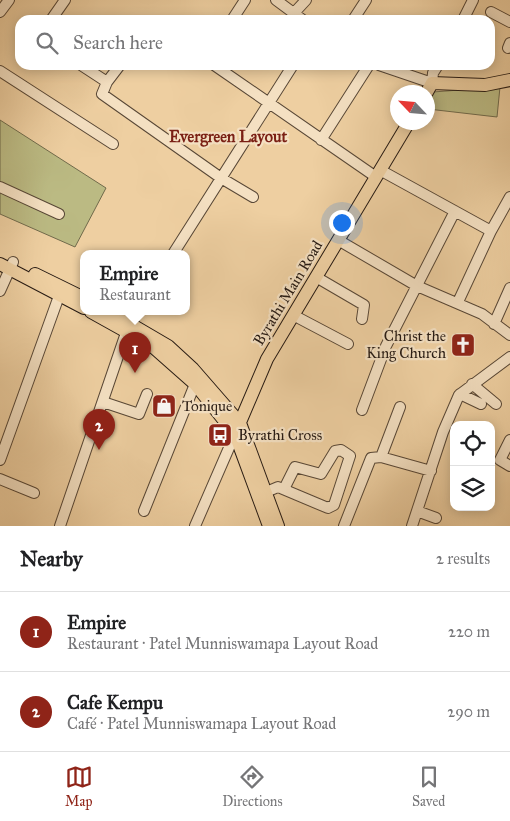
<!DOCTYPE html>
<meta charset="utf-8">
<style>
body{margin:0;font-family:"IM FELL Great Primer",serif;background:#f2f2f2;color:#202124}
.controls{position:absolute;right:15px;bottom:15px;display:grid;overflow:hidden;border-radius:10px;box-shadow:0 2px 12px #0003}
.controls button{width:45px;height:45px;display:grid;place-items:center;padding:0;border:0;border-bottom:1px solid #e0e0e0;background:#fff;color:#202124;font:25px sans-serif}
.compass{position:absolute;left:390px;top:85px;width:45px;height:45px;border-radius:50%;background:#fff;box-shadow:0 2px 12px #0003;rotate:296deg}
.you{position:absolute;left:341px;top:222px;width:18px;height:18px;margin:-12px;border:4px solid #fff;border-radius:50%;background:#1a73e8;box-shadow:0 0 0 8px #1a73e833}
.badge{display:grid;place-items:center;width:32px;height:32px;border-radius:50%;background:#8f2418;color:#fff;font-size:16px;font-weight:700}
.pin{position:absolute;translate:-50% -41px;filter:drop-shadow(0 1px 2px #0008)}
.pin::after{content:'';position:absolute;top:26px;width:18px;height:15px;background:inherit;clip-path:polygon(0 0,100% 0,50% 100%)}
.popup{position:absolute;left:80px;top:250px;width:110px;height:65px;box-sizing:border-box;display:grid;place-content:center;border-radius:10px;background:#fff;filter:drop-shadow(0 1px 4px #0005);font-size:16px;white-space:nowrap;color:#757577}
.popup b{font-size:19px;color:#202124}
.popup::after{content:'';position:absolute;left:50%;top:100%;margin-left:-10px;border:10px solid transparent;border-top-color:#fff}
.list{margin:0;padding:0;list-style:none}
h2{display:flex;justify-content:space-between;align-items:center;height:65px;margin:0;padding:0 20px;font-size:21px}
h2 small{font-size:16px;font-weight:400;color:#757577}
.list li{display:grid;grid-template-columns:32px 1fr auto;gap:15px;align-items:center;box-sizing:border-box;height:80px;padding:0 20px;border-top:1px solid #e0e0e0}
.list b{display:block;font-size:19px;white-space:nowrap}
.list p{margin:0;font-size:16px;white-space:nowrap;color:#757577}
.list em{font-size:16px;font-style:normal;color:#757577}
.icon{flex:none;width:28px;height:28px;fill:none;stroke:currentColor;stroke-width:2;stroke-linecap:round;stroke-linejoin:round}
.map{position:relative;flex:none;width:510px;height:526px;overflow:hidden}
.search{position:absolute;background:#fff;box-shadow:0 2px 12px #0003;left:15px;right:15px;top:15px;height:55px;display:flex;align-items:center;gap:12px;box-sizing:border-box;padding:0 18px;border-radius:15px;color:#757577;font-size:19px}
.sheet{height:225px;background:#fff}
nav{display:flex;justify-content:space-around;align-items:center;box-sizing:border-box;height:70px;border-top:1px solid #e0e0e0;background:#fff;font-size:14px;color:#757577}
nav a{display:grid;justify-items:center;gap:2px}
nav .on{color:#8f2418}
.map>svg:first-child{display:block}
</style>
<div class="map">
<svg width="510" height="526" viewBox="0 0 510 526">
<rect width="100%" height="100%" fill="#eecfa1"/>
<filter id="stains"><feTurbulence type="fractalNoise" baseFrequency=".004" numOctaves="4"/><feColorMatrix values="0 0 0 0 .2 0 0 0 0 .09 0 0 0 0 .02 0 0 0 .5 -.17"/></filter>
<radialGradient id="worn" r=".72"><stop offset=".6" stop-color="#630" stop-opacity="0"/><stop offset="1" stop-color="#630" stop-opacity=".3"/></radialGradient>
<path fill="#bbba83" stroke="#706a4b" d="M500,87L497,117L428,109V101L433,92Z
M0,120L106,188L75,247L0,214Z"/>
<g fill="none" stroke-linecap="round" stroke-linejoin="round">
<defs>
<path id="minor" d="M276,0L303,20
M0,12L9,0
M491,12L510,22
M294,13L306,0
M51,20L65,0
M232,20L245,0
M353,20L366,0
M463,20L473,0
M508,48L510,43
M81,65L107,82L102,94L221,178L253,197
M214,65L376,177
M379,65L432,83L433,73L438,65
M0,71L113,144
M107,82L120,65
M321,140L369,65
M380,170L491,231
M0,187L59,214
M338,240L417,286L482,314L510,335
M173,254L293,65
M316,277L364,305L362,319
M0,291L13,262
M458,302L491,231L510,197
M293,315L348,344
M494,324L510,288
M472,384L496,404
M460,394L481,404
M103,402L139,414L147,394
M362,410L386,346L455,211
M510,440L500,460L510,466
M381,457L400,407
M0,460L59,296
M0,479L34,493
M259,495L278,487L328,508L334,505L350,456L341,450L335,451L321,474L295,467L284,489
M144,511L195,384
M417,511L436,518
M60,526L127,330L137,312
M195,526L235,434
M344,526L371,458L381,457L431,471
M412,526L443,432L459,395L510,357"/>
<path id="major" d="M427,92L432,83L485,85L510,80
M0,264L84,308
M35,274L84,298
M91,312L152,346L195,384L235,434L269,526
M110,312L168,346L193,369L240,423L278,526
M235,434L267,359L409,122"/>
</defs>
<use href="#minor" stroke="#584736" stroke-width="12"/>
<use href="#major" stroke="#261a13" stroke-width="14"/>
<use href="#minor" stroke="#f4e0c2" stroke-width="10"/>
<use href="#major" stroke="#eecfa1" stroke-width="12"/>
</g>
<defs>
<symbol id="church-square" viewBox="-11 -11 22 22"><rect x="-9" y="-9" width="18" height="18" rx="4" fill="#8f2418" stroke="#f4e0c2"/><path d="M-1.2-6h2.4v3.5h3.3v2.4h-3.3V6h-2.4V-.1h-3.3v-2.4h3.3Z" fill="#fff"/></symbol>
<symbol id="shop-square" viewBox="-11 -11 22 22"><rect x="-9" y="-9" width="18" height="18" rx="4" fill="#8f2418" stroke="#f4e0c2"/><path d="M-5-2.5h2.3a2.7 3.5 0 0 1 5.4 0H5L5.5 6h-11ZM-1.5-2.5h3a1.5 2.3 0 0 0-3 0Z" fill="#fff"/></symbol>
<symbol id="bus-square" viewBox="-11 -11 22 22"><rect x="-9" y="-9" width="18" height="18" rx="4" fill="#8f2418" stroke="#f4e0c2"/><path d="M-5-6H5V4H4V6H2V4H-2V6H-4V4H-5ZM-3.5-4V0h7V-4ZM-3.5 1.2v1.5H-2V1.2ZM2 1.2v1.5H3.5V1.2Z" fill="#fff"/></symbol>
</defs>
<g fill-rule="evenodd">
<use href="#church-square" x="449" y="331" width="28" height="28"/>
<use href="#shop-square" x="150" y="392" width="28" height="28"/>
<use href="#bus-square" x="206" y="421" width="28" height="28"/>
</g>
<g text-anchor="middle" stroke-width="4.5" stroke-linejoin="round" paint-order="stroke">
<g font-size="15" fill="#261a13" stroke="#f4e0c2">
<text transform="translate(288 293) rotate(-59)" y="5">Byrathi Main Road</text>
</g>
<g font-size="15" fill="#261a13" stroke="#f4e0c2" text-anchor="start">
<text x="446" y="341" text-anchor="end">Christ the<tspan x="446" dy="17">King Church</tspan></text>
<text x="182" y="411">Tonique</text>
<text x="238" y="440">Byrathi Cross</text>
</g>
<g font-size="16" font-weight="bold" fill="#7a1f14" stroke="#f4e0c2">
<text x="228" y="142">Evergreen Layout</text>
</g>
</g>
<rect width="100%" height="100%" filter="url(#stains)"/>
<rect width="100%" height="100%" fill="url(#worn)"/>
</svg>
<div class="controls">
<button><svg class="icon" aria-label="locate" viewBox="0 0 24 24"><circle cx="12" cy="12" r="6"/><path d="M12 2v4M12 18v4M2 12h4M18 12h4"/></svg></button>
<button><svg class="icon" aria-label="layers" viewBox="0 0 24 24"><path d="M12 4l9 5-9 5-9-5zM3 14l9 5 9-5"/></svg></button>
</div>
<svg class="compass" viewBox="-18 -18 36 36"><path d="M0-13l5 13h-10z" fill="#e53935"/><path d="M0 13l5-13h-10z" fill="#757577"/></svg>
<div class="you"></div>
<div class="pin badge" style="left:135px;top:373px">1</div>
<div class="popup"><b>Empire</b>Restaurant</div>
<div class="pin badge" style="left:99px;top:450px">2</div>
<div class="search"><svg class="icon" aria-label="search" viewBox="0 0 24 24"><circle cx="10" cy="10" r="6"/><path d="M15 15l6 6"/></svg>Search here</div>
</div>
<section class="sheet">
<h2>Nearby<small>2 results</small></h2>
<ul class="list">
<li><span class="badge">1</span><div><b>Empire</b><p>Restaurant · Patel Munniswamapa Layout Road</p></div><em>220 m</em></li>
<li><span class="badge">2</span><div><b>Cafe Kempu</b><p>Café · Patel Munniswamapa Layout Road</p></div><em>290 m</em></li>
</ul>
</section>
<nav>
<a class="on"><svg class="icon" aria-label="map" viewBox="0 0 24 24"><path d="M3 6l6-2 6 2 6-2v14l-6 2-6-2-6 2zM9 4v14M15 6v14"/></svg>Map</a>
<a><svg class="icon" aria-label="directions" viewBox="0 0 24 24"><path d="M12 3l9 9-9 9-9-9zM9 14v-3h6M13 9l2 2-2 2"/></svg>Directions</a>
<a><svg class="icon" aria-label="saved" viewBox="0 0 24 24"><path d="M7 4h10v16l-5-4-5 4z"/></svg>Saved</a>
</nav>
